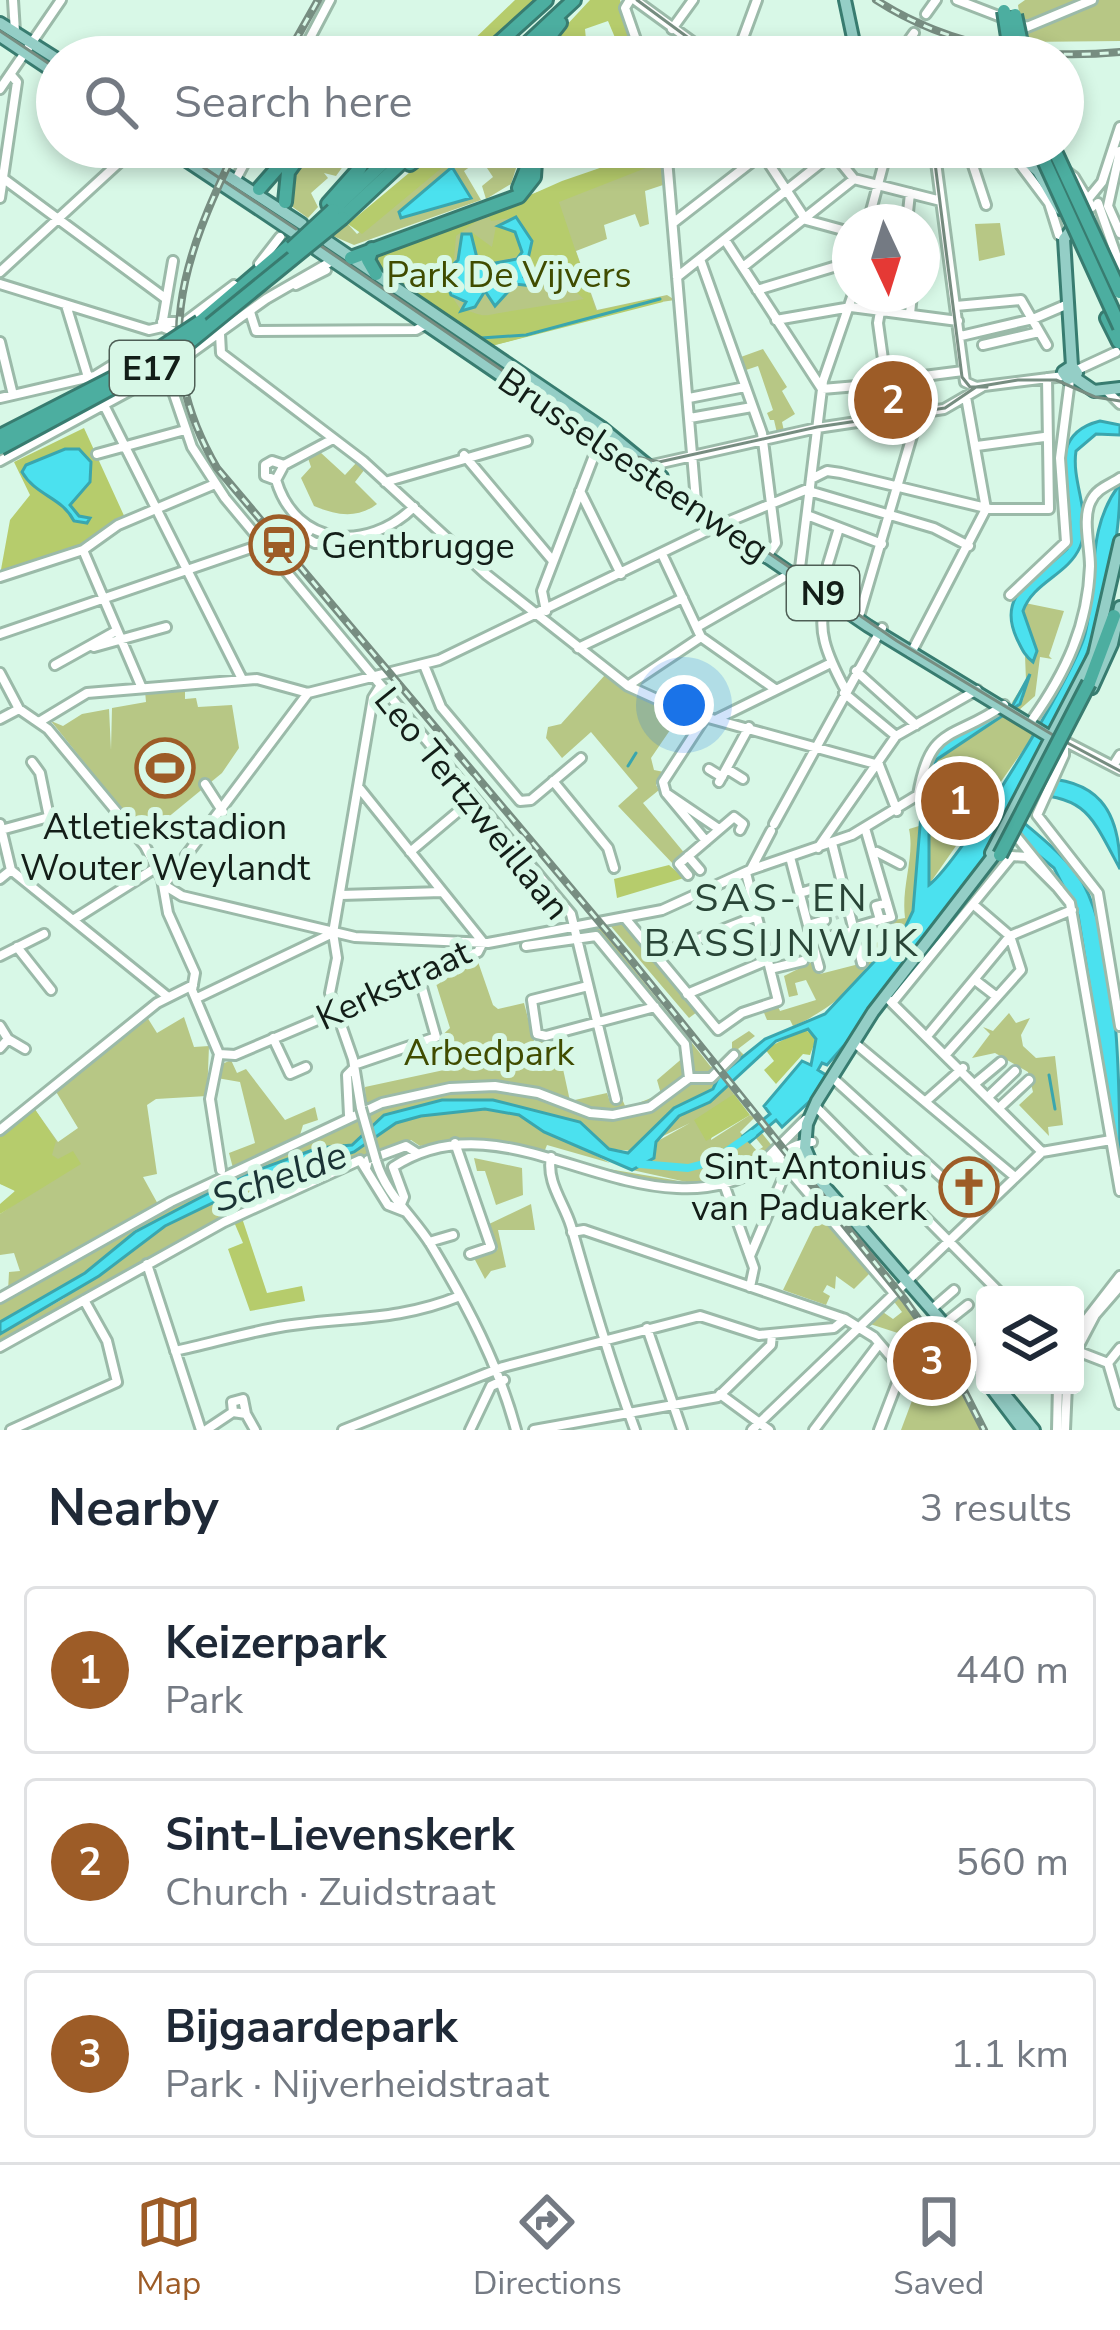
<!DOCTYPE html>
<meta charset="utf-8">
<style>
body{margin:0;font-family:"Nunito Sans",sans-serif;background:#f2f2f3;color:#1f2937}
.controls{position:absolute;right:36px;bottom:36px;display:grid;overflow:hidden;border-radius:12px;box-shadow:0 6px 18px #0003}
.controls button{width:108px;height:108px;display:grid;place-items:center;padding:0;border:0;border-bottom:3px solid #e0e1e3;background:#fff;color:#1f2937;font:60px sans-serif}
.compass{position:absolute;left:832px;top:204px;width:108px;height:108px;border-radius:50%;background:#fff;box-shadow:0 6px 18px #0003;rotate:176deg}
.you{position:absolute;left:684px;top:705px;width:42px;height:42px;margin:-30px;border:9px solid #fff;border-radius:50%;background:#1a73e8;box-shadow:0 0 0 18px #1a73e833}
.badge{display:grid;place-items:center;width:78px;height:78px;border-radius:50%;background:#9d5c27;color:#fff;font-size:39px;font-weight:700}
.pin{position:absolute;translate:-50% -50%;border:6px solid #fff;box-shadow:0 3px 12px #0006}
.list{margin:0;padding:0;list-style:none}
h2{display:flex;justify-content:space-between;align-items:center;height:156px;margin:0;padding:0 48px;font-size:51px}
h2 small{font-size:39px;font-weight:400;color:#747a83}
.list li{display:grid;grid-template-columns:78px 1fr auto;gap:36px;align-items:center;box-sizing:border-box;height:168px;margin:0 24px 24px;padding:0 24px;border:3px solid #e0e1e3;border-radius:12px}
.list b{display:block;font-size:45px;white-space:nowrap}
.list p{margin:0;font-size:39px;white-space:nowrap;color:#747a83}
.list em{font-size:39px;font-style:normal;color:#747a83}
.icon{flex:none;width:66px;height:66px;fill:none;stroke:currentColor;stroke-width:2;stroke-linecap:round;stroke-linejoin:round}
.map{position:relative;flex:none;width:1120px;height:1430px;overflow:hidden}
.search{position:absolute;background:#fff;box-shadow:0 6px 18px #0003;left:36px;right:36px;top:36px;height:132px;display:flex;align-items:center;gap:30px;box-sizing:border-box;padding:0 42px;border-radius:66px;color:#747a83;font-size:45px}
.sheet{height:732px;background:#fff}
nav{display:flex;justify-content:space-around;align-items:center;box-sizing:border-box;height:168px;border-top:3px solid #e0e1e3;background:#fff;font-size:33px;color:#747a83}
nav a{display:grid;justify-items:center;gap:6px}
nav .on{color:#9d5c27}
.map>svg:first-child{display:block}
</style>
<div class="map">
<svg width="1120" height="1430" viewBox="0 0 1120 1430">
<rect width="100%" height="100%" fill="#d8f8e7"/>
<path fill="#b7c785" d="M1025,0H1120V41L1023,42L1026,24L1020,20L1018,5Z
M310,147H366L348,166L349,158L336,176L324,173L328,178L311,193L318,207L308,218L287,203L291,173Z
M467,147H512L518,162L511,184L486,199L482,186L493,177L481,159L464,171L481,200L354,245L333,236L348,224L357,234Z
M619,147H663L666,184L645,191L649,224L640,227L635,214L604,225L607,239L576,251L597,310L667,295L675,300L599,311L595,318L491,346L404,288L371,256L622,160Z
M1000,223L1005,255L979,261L975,224Z
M763,349L787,387L782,391L795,414L782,422L784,431L777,433L774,420H770L767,413L773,410L758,366L743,371L738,358Z
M320,452L345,475L357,462L365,469L355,482L377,504C355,521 331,513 314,506L301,478L311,467L308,458Z
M1025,603L1064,611L1049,656L1052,659L1040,657L1035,696L1009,719L1035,733L928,886L929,805L936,760L1023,700L1028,675L1023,693L1011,704L1026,680L1025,656L1033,662L1037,650L1023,620Z
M605,675L681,714L651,758L654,770L664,772L656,785L659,790L643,803L686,855L674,865L618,806L638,788L591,732L562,758L546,738L548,727L561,724Z
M185,688V699L196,698L198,707L232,705L239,748L222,773L144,837L51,721L63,726L82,714L109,709L111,750L112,708L146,702L145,691Z
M919,826C917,853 919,884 913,911C906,949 828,1014 793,1026L790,1020H767L762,1008L777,1004L780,1011L816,1000L806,980L795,983L798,995L789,997L784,976L816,960L820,974L859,964L860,947L890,939L894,920L905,918C901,886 915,857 909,829Z
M621,921L697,1012L689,1018L609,924Z
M593,928H601L711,1067L732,1054V1042L749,1031L755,1036L738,1049L745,1056L713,1089L674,1108L634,1151L609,1149L580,1122L493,1100L384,1115L352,1145L318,1148L241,1176L136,1232L85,1273L0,1322V1303L162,1211L366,1110L365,1087L444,1070L436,1041L450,1028L433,974L476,956L493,1005L498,1009L524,1003L534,1041L556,1037L570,1101L607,1093L610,1102L622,1099L626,1108L661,1094L657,1080L692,1050Z
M1009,1013L1016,1023L1030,1018L1021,1035L1023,1046L1036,1058L1055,1056L1063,1125L1048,1127L1049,1136L1019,1105L1033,1092L1028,1072L995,1053L972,1058L990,1034L983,1027L993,1031Z
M147,1017L157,1033L184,1017L194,1047L209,1046L207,1096L156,1099L147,1105L157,1174L143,1177L159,1206L8,1291L9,1272L20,1271L14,1253L0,1255V1214L16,1203L14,1186L0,1184V1136L34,1108L58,1142L78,1128L55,1090Z
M231,1060L237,1073L246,1069L285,1120L315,1107L318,1120L303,1125L300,1135L233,1168L229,1153L255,1143L240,1082L217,1078L220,1065Z
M726,1084L734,1094L716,1110L711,1140L750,1115L754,1118L740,1132L757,1151L763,1147L755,1137L761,1132L773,1147C765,1153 761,1161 754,1167C708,1201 646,1181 597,1167L691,1183L632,1170L650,1162L656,1142L690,1123L659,1138L679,1116Z
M485,1109L519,1115L610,1163L547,1145L545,1150L455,1138L420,1146L411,1140L223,1220L0,1344V1334L63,1299L165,1226L254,1183L354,1152L396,1123L444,1111Z
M474,1158L522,1168L523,1195L496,1205L485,1171H477Z
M531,1204L535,1230H498L506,1267L491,1271L485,1279L474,1258L498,1249L487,1225Z
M826,1216L872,1271L854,1289L836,1276L835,1289L827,1285L823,1292L830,1296L826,1305L783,1290L813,1228Z
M897,1294L943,1357L981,1430H901L916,1390L904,1379L926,1354L904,1335L867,1323L880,1310L893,1319L902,1312L892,1299Z"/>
<path fill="#b6cc6c" d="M515,0H539L475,57H448L467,46Z
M590,0H620L631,35L616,40L608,21L585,29L587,50L570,57H537Z
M440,147H467L362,234L348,224Z
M646,147H661L656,164L559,202L596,311L661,297L663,302L491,346L382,270L378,251L473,217L478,220L456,236L451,295L461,310C472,310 479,317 489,315C521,309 552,305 584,299L569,286L570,279L551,280L540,271L524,277L532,241L516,217L491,221L488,214L562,181L626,159H642Z
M496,226L513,230L522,255L479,266L470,231L492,247Z
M84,428L126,520L78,549L0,575L10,520L30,495L14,462Z
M669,865L684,878L617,898L614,879Z
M805,1029L816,1039L810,1055L803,1054L776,1084L764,1070L774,1061L765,1049Z
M734,1094L750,1115L706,1141L694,1120Z
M34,1108L56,1141L52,1155L58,1159L73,1151L81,1164L0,1214V1204L15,1191L0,1184V1137Z
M242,1218L267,1293L302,1286L305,1301L250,1311L228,1249L243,1243L234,1222Z"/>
<path fill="#4be1ef" stroke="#3aa6ae" stroke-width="3" d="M452,167L471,198L401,218L399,212Z
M516,217L532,241L524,277L542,287L515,284L495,306L485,291L475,307L461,311L466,302L451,295L443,274L458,260L462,234H471L479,266L517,259L522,252L515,232L498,226Z
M1100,421L1120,425V435L1096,434L1076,451C1071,483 1093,517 1080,547C1068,575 1033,582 1023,611L1037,651L1033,662C1024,655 1022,649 1017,639C995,592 1038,578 1067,549C1081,505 1035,437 1100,421Z
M65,449H79L91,462L90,482L70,505L79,516L90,518L87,523L74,521C62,497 36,496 22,472L26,465Z
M1120,484C1120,589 1077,684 1035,778C1097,778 1120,809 1120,869C1089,811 1087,797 1019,793L1010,811C1035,833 1066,855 1083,883C1120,952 1120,1096 1120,1176L1078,915L1054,868L1003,826L971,879L847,1042L827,1065L822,1063L818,1070L826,1075L811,1100L782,1127L776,1120L750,1142L743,1136L770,1114L764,1106L802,1061L811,1065L816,1039L808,1029L776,1041L710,1102L679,1116L656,1142L654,1158L632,1170L544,1132L519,1115L485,1109L421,1116L396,1123L354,1152L254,1183L165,1226L99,1276L0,1334V1322L85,1273L135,1232L241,1176L318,1148L352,1145L384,1115L442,1100H493L580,1122L609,1149L628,1153L674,1108L713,1089L719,1076L765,1039L825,1014L904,930L913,911L925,766L945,741L1013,705L1030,674L1020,704L936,760L929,806V885C960,862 1074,676 1085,634C1098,582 1085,529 1120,484Z"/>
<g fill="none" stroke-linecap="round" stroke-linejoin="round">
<path stroke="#3aa6ae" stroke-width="3" d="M481,338L526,335L660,299
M628,766L636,753
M1049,1075L1055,1109"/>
<path stroke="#4be1ef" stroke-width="8" d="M640,1164L688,1168L711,1162L752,1134"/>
<path stroke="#bad7c8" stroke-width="8" stroke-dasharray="8 4" stroke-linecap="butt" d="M914,33L926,14
M835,916L838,915"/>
<defs>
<path id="minor" d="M13,0L15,32
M630,0L625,8L642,57
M635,0L694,43L773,49L795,57
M957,0L1027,27L1092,0
M926,14L936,0
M672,29L693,0
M300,57L330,0
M700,57L706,45
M736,57L757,0
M897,57L914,33
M0,89L61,0
M666,147L696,501
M758,147L806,220L850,232
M934,147L965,382L976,387L1064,376
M967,147L986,205
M1007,147L1049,203L1059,235
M1120,151L1108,206L1120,233
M833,153L854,179L941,201
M1042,153L1074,177L1092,207
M667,156L691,147
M4,179L165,298
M235,181L253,147
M0,198L17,82L11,75
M1098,203L1120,266
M1079,210L1102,182L1120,127
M868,222L888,147
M907,222L910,193
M673,223L762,154
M725,240L822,389L916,381
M700,259L762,433L776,543L766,558
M259,264L280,237
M743,267L854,179
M0,272L136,147
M677,277L841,147
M0,284L149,330L162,327L180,334
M296,285L326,270
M757,290L850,262
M883,294L878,323L886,381
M66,305L88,377
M956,306L1021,300L1047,345
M250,312L256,331L416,330L427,324
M910,314L912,294
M776,320L851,307L958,321
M162,322H185L234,285
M162,325L173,261
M220,334L221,353L363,461L487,575L628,686L683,711L879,765
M961,336L1033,319L1068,304
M0,342L13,395
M983,345L1039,332
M1077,370L1116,352
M166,371L192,447L225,498L571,914L616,1099
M864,385L869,421
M1107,391L1120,404
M966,397L986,509
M0,398L95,376L124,358
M689,398L745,387
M105,407L242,679
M690,418L752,407
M333,439L284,465L276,480C296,547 367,553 414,507
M977,446L1044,437
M97,454L185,430
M464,455L553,561
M0,461L166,371L266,299L332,261
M648,466L817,428L944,409L982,387
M811,479L827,471L841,473L990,509H1049L1047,378
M276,480L265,476V465L272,461L284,465
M385,482L527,441
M580,491L621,574
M809,491L934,528L969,546
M807,515L882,544
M310,530L305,537L315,543L335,542
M83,550L141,686
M662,554L701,637L775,689
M828,564L839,528
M0,577L83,550L118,525L215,484
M832,593C810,622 830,661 845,689
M1010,595L1066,542L1060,458L1070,380
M546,611L542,591L600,440
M860,613L919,412L916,377L963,371
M697,627L800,568L823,381L853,294
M0,634L263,544
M94,647L166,627
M578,648L683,598
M911,653L986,509
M55,665L116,631
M424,665L441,707L520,801L531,800L581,758
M856,671L916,725
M0,673L19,709L48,729L145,846L162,879L168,913L195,973L192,990L219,1054L235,1055L478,952L483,942
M629,685L701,637
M844,693L896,736
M0,719L19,709
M717,719L831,663
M1032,720C1066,672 1088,625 1090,566C1090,546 1082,518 1091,501C1097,488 1110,485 1120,478
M39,722L87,693L257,679L308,693L439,660L715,527L810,488
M1064,741V755L1037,815L1098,893L1120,1026
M1064,741L1120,770
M879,765L897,811
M1113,766L1120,755
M709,769L722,777
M727,769L743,779
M553,781L608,848L614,868
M719,782L749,727
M205,784L223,812
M360,789L482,941
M666,793L663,782L706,716
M0,824L11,870
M774,824L882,628
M865,828L891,917L880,920L876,906L887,903
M1,830L49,817L40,773L32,762
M1016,836L1070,903L1120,1191
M706,841L666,793L719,829
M832,843L862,963
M818,848L896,736L977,690
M410,852L473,799
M877,852L900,864
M688,856L700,870
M790,857L819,967
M751,869L771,831
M11,870L168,997
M688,875L679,864L734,817L743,824L740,830
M0,879L11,870
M164,885L182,896L355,937L488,943L662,910L750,870L852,835L918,795C930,724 952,741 1004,705
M164,885L308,693
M800,893L817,888L825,920L808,925
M341,895L442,892
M625,918L718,1030L742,1013L778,1001L746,873
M73,920L157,867
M853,928L880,920
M526,946L596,936L685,1044L689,1078
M17,947L51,990
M766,951L854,931
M0,956L44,934
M655,956L757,916
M770,969L803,961
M975,980L997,997
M588,986L532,1000L537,1034L546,1036L655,1007
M687,994L768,960
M197,998L333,933
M890,1001L1042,1152
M892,1003L1012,856L1027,857L1059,889
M0,1026L8,1039L0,1048
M928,1035L1010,936L1072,910
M273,1038L290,1074L306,1067
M8,1039L25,1049
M857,1045L1015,1177
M947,1053L1021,970L1010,936L974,905
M219,1054L210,1099L221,1170
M354,1065L436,1037L419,977
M835,1080L979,1211
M977,1082L1001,1062
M990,1095L1015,1071
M926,1101L963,1068
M1000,1107L1029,1080
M361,1108L353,1059L330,993L337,958L333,933L373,698L380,687
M818,1109L1002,1295
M349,1115L347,1075L354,1068
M0,1130L157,1003L193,985
M455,1143L491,1247L470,1254
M551,1157C546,1182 564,1203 571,1226C591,1296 610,1362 635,1430
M765,1160L805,1120
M780,1160L893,1292
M376,1161C386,1195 413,1216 431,1245C467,1305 498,1363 516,1430
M366,1168L368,1160L406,1146L417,1153
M724,1184L754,1268L750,1287
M401,1204L404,1197L393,1167C485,1107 580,1184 677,1188C709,1190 737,1183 764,1166C782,1155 790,1144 812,1142
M572,1232L584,1230L845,1319L874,1337L902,1370L879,1430
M429,1242L453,1235
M750,1256L787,1169
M147,1264L201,1430
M0,1298L171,1202L382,1103L450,1088L495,1086L538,1093L590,1113L613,1115L650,1107L689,1078H711L734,1055
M932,1309L954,1290
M944,1324L968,1305
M647,1328L682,1430
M1075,1334L1120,1276
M0,1347L224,1222L360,1160L388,1205L406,1212
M175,1351C212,1343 248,1332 285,1326C348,1316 396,1322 460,1296
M1077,1351L1108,1363L1120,1404
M1075,1353L1095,1315L1120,1286
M970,1354L985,1345
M1108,1363L1120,1348
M720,1394L769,1430
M233,1412L232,1402L243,1399L246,1414
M11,1430L117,1382L107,1341L84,1300
M206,1430L233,1412L246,1414L255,1430
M343,1430L503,1367L700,1316L759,1335L834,1328L845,1319
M470,1430L491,1386L504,1380
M534,1430L718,1397L771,1345L772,1334
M752,1430L1042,1152L1111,1140
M814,1430L879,1344
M1057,1430L1058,1385
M1065,1430L1067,1385"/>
<path id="major" d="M845,0L857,57
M0,23L57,59
M0,36L57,74
M166,147L217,181
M184,147L222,172
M1011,147L1038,171L1060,209
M1025,147L1043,166
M228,176L302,224
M224,186L293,232
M327,241L601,427L662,477
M317,250L868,626L1052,738
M1072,366L1063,372L1068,379L1077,373L1072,366L1064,239L1075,225
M1075,378L1094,391L1120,388
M1092,688L1112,644L1120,607
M991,853L1094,655L1120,541
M985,1371L818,1179L805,1148L807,1124L817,1101L873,1012L997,851
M989,1385L1023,1430
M997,1385L1034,1430"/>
<path id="highway" d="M483,57L546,0
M513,57L574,0
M533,57L560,23
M410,164L432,147
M519,188L527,168L523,147
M259,189L295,148
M285,202L288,172L306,147
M328,204L360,168L370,147
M333,210L400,147
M342,218L418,147
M372,249L368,260L376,274
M351,258L519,196L534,177L536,147
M1107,318L1119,342
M200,322L294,242
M1089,683L1114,616"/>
</defs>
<use href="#minor" stroke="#9bbaa9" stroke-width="14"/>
<use href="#major" stroke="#387c70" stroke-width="16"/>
<use href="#highway" stroke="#387c70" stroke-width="18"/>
<use href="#minor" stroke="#fff" stroke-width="8"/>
<use href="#major" stroke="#94cec6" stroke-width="10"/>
<use href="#highway" stroke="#4caea0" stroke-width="12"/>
<path stroke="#778d81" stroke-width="3" d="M637,0L694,42L773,48L798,57
M0,31L57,69
M173,147L296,229
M933,147L962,377L970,387H987
M321,246L897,641L1053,735
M637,457L659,462L817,427L945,408L976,387L1018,380H1056L1095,397L1120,401
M1062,740L1120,771"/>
<defs>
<path id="rail" d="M876,0C951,48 1033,60 1120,52
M286,57L318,0
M237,147C182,259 149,351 217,468L628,956L905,1300L951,1365L984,1430"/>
</defs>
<use href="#rail" stroke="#778d81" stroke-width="8"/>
<use href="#rail" stroke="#d8f8e7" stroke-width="3" stroke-dasharray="9" stroke-linecap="butt"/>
<defs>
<path id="minor-bridge" d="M361,1108L376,1161"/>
<path id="highway-bridge" d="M1004,11L1011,57
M1015,15L1024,57
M1038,147L1120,327
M1053,147L1120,292
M292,248L333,210
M0,436L123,373L200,322
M0,448L176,353L342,218
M1000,855L1089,683"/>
</defs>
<use href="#minor-bridge" stroke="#9bbaa9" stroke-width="14" stroke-linecap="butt"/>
<use href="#highway-bridge" stroke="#387c70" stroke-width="18" stroke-linecap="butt"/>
<use href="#minor-bridge" stroke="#fff" stroke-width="8"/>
<use href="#highway-bridge" stroke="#4caea0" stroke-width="12"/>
</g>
<defs>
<symbol id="station-ring" viewBox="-11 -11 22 22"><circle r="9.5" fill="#d8f8e7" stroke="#9d5c27" stroke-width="1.5"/><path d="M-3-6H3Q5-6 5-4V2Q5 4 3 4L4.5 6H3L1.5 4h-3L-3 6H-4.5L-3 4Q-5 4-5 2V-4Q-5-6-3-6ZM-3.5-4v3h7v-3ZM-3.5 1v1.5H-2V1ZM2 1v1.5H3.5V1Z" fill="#9d5c27"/></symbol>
<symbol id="stadium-ring" viewBox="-11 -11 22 22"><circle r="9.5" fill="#d8f8e7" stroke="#9d5c27" stroke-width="1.5"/><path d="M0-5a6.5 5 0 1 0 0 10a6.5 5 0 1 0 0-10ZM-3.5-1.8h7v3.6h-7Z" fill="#9d5c27"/></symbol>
<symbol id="church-ring" viewBox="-11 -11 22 22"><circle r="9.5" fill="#d8f8e7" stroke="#9d5c27" stroke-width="1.5"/><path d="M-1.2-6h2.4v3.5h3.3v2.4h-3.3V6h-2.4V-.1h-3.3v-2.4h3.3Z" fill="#9d5c27"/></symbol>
</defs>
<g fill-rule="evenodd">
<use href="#station-ring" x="246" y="512" width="66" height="66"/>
<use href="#stadium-ring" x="132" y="735" width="66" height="66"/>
<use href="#church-ring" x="936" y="1154" width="66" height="66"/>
</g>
<g text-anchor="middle" stroke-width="12" stroke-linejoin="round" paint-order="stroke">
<g fill="#d8f8e7" stroke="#4e5f56" stroke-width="3">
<rect x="110" y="341" width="84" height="54" rx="9"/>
<rect x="787" y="566" width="72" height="54" rx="9"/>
</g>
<g font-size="33" font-weight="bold" fill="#131e18">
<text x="152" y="380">E17</text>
<text x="823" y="605">N9</text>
</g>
<g font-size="36" fill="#404c00" stroke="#d8f8e7">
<text x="509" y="287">Park De Vijvers</text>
<text x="489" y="1065">Arbedpark</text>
</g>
<g font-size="36" fill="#131e18" stroke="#d8f8e7">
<text transform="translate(634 464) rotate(34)" y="13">Brusselsesteenweg</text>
<text transform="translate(473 803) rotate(51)" y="13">Leo Tertzweillaan</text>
<text transform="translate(393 984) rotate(-25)" y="13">Kerkstraat</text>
</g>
<g font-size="36" fill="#131e18" stroke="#d8f8e7" text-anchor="start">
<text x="321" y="558">Gentbrugge</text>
<text x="165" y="839" text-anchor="middle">Atletiekstadion<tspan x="165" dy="41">Wouter Weylandt</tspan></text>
<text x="927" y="1179" text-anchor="end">Sint-Antonius<tspan x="927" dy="41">van Paduakerk</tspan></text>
</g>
<g font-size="39" letter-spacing="3" fill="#294537" stroke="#d8f8e7">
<text x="782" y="911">SAS- EN<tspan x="782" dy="45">BASSIJNWIJK</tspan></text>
</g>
<g font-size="39" font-style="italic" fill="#1a3335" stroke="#d8f8e7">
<text transform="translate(279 1176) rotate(-20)" y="14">Schelde</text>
</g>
</g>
</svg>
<div class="controls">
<button><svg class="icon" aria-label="layers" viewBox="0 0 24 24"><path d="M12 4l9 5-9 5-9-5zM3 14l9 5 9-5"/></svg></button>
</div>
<svg class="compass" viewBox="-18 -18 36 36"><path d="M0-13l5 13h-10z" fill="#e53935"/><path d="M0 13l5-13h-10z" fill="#747a83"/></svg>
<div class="you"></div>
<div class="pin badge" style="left:960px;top:801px">1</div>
<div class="pin badge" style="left:893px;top:400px">2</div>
<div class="pin badge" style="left:932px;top:1361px">3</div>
<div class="search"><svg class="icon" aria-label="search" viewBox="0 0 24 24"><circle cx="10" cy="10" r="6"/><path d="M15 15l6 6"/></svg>Search here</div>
</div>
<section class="sheet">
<h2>Nearby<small>3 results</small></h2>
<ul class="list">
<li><span class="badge">1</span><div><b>Keizerpark</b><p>Park</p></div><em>440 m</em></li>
<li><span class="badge">2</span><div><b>Sint-Lievenskerk</b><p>Church · Zuidstraat</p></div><em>560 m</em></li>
<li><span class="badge">3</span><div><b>Bijgaardepark</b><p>Park · Nijverheidstraat</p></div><em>1.1 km</em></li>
</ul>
</section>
<nav>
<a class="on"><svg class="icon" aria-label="map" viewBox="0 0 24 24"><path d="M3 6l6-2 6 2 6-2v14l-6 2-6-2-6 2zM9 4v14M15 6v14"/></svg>Map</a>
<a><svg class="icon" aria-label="directions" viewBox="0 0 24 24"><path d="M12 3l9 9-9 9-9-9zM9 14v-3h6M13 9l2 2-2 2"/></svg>Directions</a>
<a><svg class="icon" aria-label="saved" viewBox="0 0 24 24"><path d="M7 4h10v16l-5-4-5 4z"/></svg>Saved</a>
</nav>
